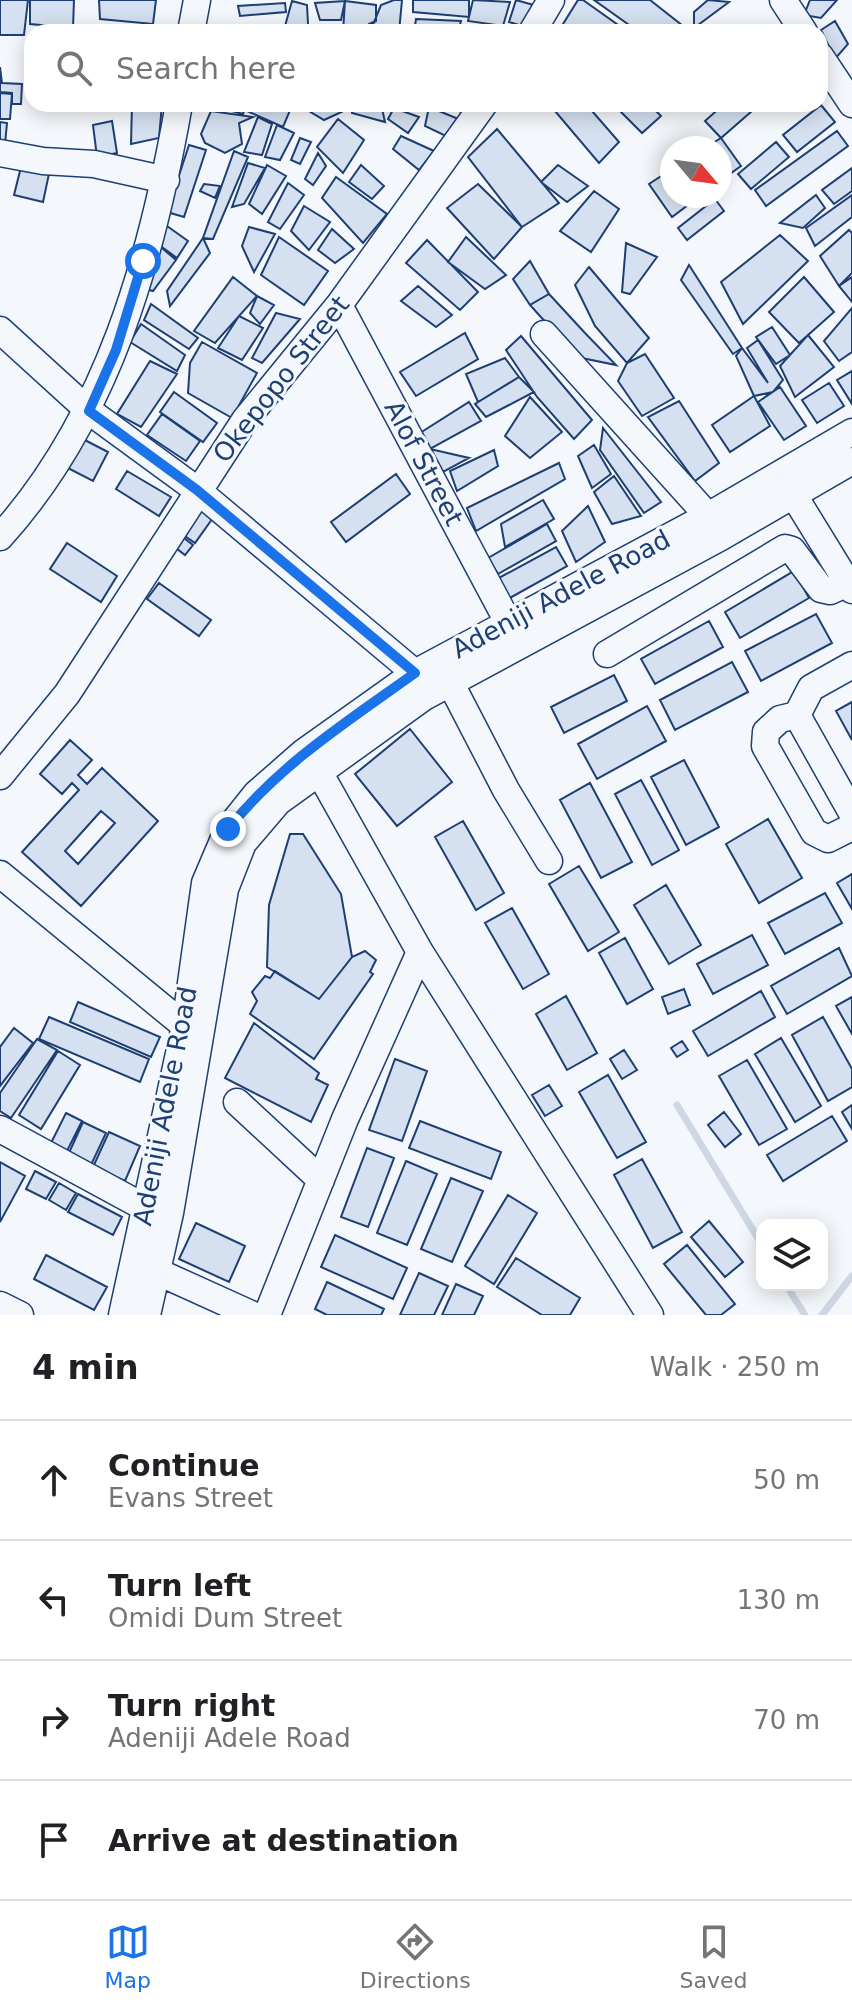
<!DOCTYPE html>
<meta charset="utf-8">
<style>
body{margin:0;font-family:"DejaVu Sans",sans-serif;background:#f2f2f2;color:#202124}
.controls{position:absolute;right:24px;bottom:24px;display:grid;overflow:hidden;border-radius:16px;box-shadow:0 4px 20px #0003}
.controls button{width:72px;height:72px;display:grid;place-items:center;padding:0;border:0;border-bottom:2px solid #e0e0e0;background:#fff;color:#202124;font:40px sans-serif}
.compass{position:absolute;left:660px;top:136px;width:72px;height:72px;border-radius:50%;background:#fff;box-shadow:0 4px 20px #0003;rotate:119deg}
.stop{position:absolute;width:24px;height:24px;margin:-18px;border:6px solid #1a73e8;border-radius:50%;background:#fff}
.stop.end{background:#1a73e8;border-color:#fff;box-shadow:0 2px 8px #0008}
.list{margin:0;padding:0;list-style:none}
h2{display:flex;justify-content:space-between;align-items:center;height:104px;margin:0;padding:0 32px;font-size:34px}
h2 small{font-size:26px;font-weight:400;color:#757577}
.list li{display:grid;grid-template-columns:52px 1fr auto;gap:24px;align-items:center;box-sizing:border-box;height:120px;padding:0 32px;border-top:2px solid #e0e0e0}
.list b{display:block;font-size:30px;white-space:nowrap}
.list p{margin:0;font-size:26px;white-space:nowrap;color:#757577}
.list em{font-size:26px;font-style:normal;color:#757577}
.icon{flex:none;width:44px;height:44px;fill:none;stroke:currentColor;stroke-width:2;stroke-linecap:round;stroke-linejoin:round}
.map{position:relative;flex:none;width:852px;height:1315px;overflow:hidden}
.search{position:absolute;background:#fff;box-shadow:0 4px 20px #0003;left:24px;right:24px;top:24px;height:88px;display:flex;align-items:center;gap:20px;box-sizing:border-box;padding:0 28px;border-radius:24px;color:#757577;font-size:30px}
.sheet{height:584px;background:#fff}
nav{display:flex;justify-content:space-around;align-items:center;box-sizing:border-box;height:112px;border-top:2px solid #e0e0e0;background:#fff;font-size:22px;color:#757577}
nav a{display:grid;justify-items:center;gap:4px}
nav .on{color:#1a73e8}
.map>svg:first-child{display:block}
</style>
<div class="map">
<svg width="852" height="1315" viewBox="0 0 852 1315">
<rect width="100%" height="100%" fill="#f4f7fb"/>
<g fill="none" stroke-linecap="round" stroke-linejoin="round">
<path stroke="#cfd7e4" stroke-width="7" d="M677,1105L762,1245
M786,1285L805,1315
M822,1315L852,1276"/>
</g>
<path fill="#d5e0f0" stroke="#1d3f73" stroke-width="2" fill-rule="evenodd" d="M0,0H28L24,35H0Z
M30,0H74L73,28L30,24Z
M99,0H156L153,24L100,19Z
M394,0H402L399,32H370L381,5Z
M413,0H469V17L413,12Z
M473,0L510,2L503,26L468,21Z
M516,0L537,6L529,28L509,22Z
M578,0H583L628,32H575L563,24Z
M594,0H650L683,26L679,32H639Z
M708,0L729,2L694,28V12Z
M810,0H837L821,18L804,15Z
M292,1L307,5L308,24L302,32L285,26Z
M345,1L376,5V21L369,24L368,32H343Z
M345,1L341,20H320L315,3Z
M285,3L286,12L240,16L238,6Z
M416,19L461,21L458,32H414Z
M835,21L848,44L835,59L821,30Z
M0,67L2,83L22,84L21,104H12V93L0,92Z
M0,93L12,94L10,119H0Z
M132,104H162L159,138L131,144Z
M205,104H246L243,114Z
M250,104H276L291,108L283,127L247,111Z
M316,104H347L348,109L324,120L309,111Z
M352,104H381L385,122L352,113Z
M442,104H470L464,113Z
M549,104H586L619,142L599,163Z
M613,104H649L661,116L642,133Z
M724,104H760L721,138L705,121Z
M821,105L835,122L797,152L783,135Z
M429,107L461,120L450,138L425,126Z
M394,108L419,117L408,133L388,119Z
M211,111L253,117L239,123L242,144L225,153L205,143L201,134Z
M258,117L272,124L262,155L244,152Z
M338,119L364,140L343,173L317,147Z
M112,121L117,153L97,157L93,125Z
M0,122L7,123L5,144H0Z
M277,125L294,133L280,160L265,157Z
M497,129L559,203L522,227L468,157Z
M837,131L848,146L766,206L755,190Z
M401,136L434,151L419,170L393,149Z
M300,138L311,142L300,164L291,160Z
M721,138L741,166L720,181V148H705Z
M776,142L789,157L751,189L738,174Z
M189,145L206,150L184,217L167,212Z
M234,151L248,157L213,239L203,238Z
M318,153L326,166L313,185L305,179Z
M22,163L50,169L43,202L14,195Z
M248,163L265,168L244,204L232,207Z
M267,165L286,176L262,214L249,204Z
M361,165L384,186L372,199L349,182Z
M558,165L588,186L567,202L541,182Z
M852,168V191L834,204L822,190Z
M672,169V196H700L672,217L649,184Z
M336,177L387,214L363,243L322,198Z
M288,183L304,195L280,229L268,222Z
M204,184L220,186L215,198L200,191Z
M478,184L522,227L494,259L447,208Z
M594,191L619,209L591,252L560,231Z
M816,195L825,208L803,228L780,223Z
M852,195V217L815,246L806,228Z
M715,199L724,211L687,240L678,228Z
M304,206L330,222L309,250L291,231Z
M167,226L188,241L177,258L155,242Z
M249,227L275,234L254,272L242,246Z
M332,229L354,249L335,263L318,250Z
M849,230L852,233V273L839,286L820,256Z
M780,235L808,261L743,324L721,282Z
M279,237L328,271L304,305L261,275Z
M466,237L506,275L485,289L448,262Z
M203,238L210,253L170,306L167,291Z
M427,240L478,292L460,310L406,263Z
M155,242L176,260L153,291L138,287Z
M626,243L657,257L630,294L622,292Z
M530,261L549,294L530,305L513,279Z
M689,265L742,348L733,354L681,280Z
M589,267L649,338L627,363L595,326L575,285Z
M233,277L257,296L215,343L194,331Z
M804,277L834,312L799,343L769,312Z
M852,277V302L839,286Z
M418,286L452,315L436,327L401,301Z
M549,294L585,333L616,365L577,357L530,305Z
M257,296L274,305L260,324L250,313Z
M151,304L198,338L189,349L144,320Z
M852,308V352L839,361L824,341Z
M276,313L300,319L262,363L252,358Z
M239,316L263,328L242,360L218,348Z
M141,324L185,355L177,371L130,342Z
M772,327L790,355L776,364L756,337Z
M465,333L478,359L416,396L400,372Z
M808,335L834,367L795,397L780,366Z
M521,336L592,420L574,439L537,397L506,350Z
M758,340L783,380L773,392L754,396L736,356L742,348L768,383L747,348Z
M202,342L257,373L232,418L188,393L190,363Z
M645,354L674,398L642,416L618,381L627,363Z
M505,358L519,377L478,402L466,374Z
M150,361L177,374L141,427L117,414Z
M852,371V404L837,380Z
M519,377L534,392L486,417L475,404Z
M829,383L844,406L817,423L802,400Z
M780,387L806,426L784,440L758,402Z
M174,392L217,423L203,442L160,412Z
M754,396L770,426L730,452L712,425Z
M530,397L562,432L530,458L505,436Z
M679,401L719,463L695,481L648,417Z
M469,402L481,421L430,449L420,433Z
M162,414L200,441L186,461L147,435Z
M603,428L661,502L644,513L600,450Z
M79,437L108,452L93,481L64,466Z
M594,445L611,474L592,488L578,456Z
M430,449L469,458L443,472Z
M494,450L498,466L457,491L450,471Z
M559,463L565,479L476,531L467,508Z
M127,471L171,497L159,516L116,489Z
M396,474L410,494L346,542L331,522Z
M614,476L641,516L612,524L594,492Z
M543,500L554,519L505,547L501,524Z
M199,503L215,515L195,543L179,532Z
M588,506L605,542L576,562L562,531Z
M547,524L556,541L498,574L488,558Z
M176,532L193,545L185,555L168,542Z
M67,543L117,576L101,602L50,569Z
M556,547L567,566L508,599L497,579Z
M794,571L809,598L740,638L725,612Z
M159,583L211,620L199,636L147,599Z
M816,614L832,643L761,681L745,651Z
M709,621L723,647L655,684L641,659Z
M732,662L748,692L675,730L660,700Z
M614,675L627,701L564,733L551,707Z
M852,702V740L836,711Z
M647,706L666,741L597,779L578,744Z
M410,729L452,782L397,826L355,774Z
M70,740L92,760L78,775L87,784L102,768L158,821L81,906L22,852L79,790L72,783L62,794L40,774ZM101,811L115,823L78,864L65,851Z
M684,760L719,827L686,845L651,777Z
M641,780L679,850L652,865L615,794Z
M590,783L632,862L601,878L560,800Z
M768,819L802,878L759,903L726,844Z
M463,821L504,893L476,910L435,837Z
M290,834H303L341,894L352,957L319,999L267,967L269,905Z
M579,866L619,932L588,951L549,884Z
M852,874V909L837,883Z
M666,885L701,945L669,964L634,905Z
M825,893L842,923L785,954L768,923Z
M512,908L549,974L523,989L485,923Z
M752,935L768,965L713,994L697,964Z
M625,938L653,989L627,1004L599,953Z
M839,948L852,976L787,1014L771,986Z
M365,951L376,960L370,972L373,974L314,1059L250,1014L257,1001L252,992L265,976L270,978L275,971L319,999L352,957Z
M684,989L690,1005L668,1014L662,997Z
M761,991L775,1017L708,1056L693,1031Z
M566,996L597,1053L567,1070L536,1014Z
M852,997V1034L836,1006Z
M78,1002L160,1037L151,1057L70,1022Z
M49,1017L149,1059L140,1082L39,1039Z
M823,1017L852,1069V1087L828,1101L792,1035Z
M254,1023L319,1073L316,1079L328,1085L311,1122L225,1078Z
M14,1028L33,1043L0,1086V1047Z
M781,1038L821,1106L795,1122L755,1054Z
M37,1039L57,1050L11,1118L0,1111V1093Z
M682,1041L688,1050L677,1057L671,1048Z
M624,1050L637,1070L622,1079L610,1059Z
M58,1051L80,1065L41,1129L19,1115Z
M395,1059L427,1071L402,1141L369,1130Z
M747,1060L787,1129L759,1145L719,1076Z
M608,1075L646,1142L617,1158L579,1092Z
M549,1085L562,1106L545,1116L532,1095Z
M852,1105V1129L842,1112Z
M724,1112L741,1134L725,1147L708,1125Z
M66,1113L82,1121L66,1153L50,1145Z
M832,1116L847,1141L783,1181L767,1155Z
M420,1121L501,1152L491,1179L409,1148Z
M83,1122L106,1133L91,1165L68,1155Z
M109,1132L140,1146L125,1181L93,1167Z
M367,1148L394,1158L368,1227L341,1217Z
M642,1159L682,1232L653,1248L614,1175Z
M406,1161L437,1174L407,1245L377,1233Z
M0,1162L25,1176L0,1222Z
M35,1171L56,1182L46,1199L26,1189Z
M451,1178L483,1191L452,1262L421,1249Z
M59,1183L76,1193L66,1210L49,1200Z
M78,1194L122,1217L113,1235L68,1212Z
M508,1195L537,1213L494,1284L465,1266Z
M709,1221L743,1262L725,1277L691,1237Z
M196,1223L245,1246L229,1282L179,1259Z
M335,1235L407,1268L393,1299L321,1267Z
M687,1245L735,1304L721,1315H706L664,1264Z
M46,1255L107,1287L94,1310L34,1279Z
M516,1258L580,1298L570,1315H542L497,1287Z
M419,1273L448,1286L434,1315H400Z
M327,1282L384,1309L381,1315H327L315,1309Z
M456,1284L483,1296L474,1315H442Z"/>
<g fill="none" stroke-linecap="round" stroke-linejoin="round">
<defs>
<path id="minor" d="M783,0L804,32
M191,32L197,0
M532,32L551,0
M820,56L852,104
M0,153L43,161L94,164L166,180
M339,305L508,622
M0,330L89,411L197,490L415,673
M544,334L708,516
M785,481L852,590
M0,537C108,418 152,258 179,104
M607,654L785,548L792,550L821,589L830,591L848,583
M852,665L811,688L797,715L852,813
M450,682L506,790L549,861
M797,715L780,719L766,732L765,746L814,832L828,839L852,827
M318,770L420,952L650,1315
M0,776L67,694L245,420L339,305L484,104
M0,874L185,1026
M237,1102L321,1180
M0,1129L144,1207
M158,1272L253,1315
M0,1305L20,1315
M122,1315L185,1026L205,883L228,829L256,794L304,752L415,673L708,516L852,432
M147,1315L170,1213L225,889L243,843L278,802L424,697L721,537L852,461
M267,1315L345,1119L420,952"/>
</defs>
<use href="#minor" stroke="#1d3f73" stroke-width="29"/>
<use href="#minor" stroke="#f4f7fb" stroke-width="26"/>
</g>
<g fill="none" stroke-linecap="round" stroke-linejoin="round">
<path stroke="#1a73e8" stroke-width="10" d="M143,261L116,350L89,411L197,490L415,673C348,721 280,764 228,829"/>
</g>
<g text-anchor="middle" stroke-width="6" stroke-linejoin="round" paint-order="stroke">
<g font-size="26" fill="#1d3f73" stroke="#f4f7fb">
<text transform="translate(281 379) rotate(-52)" y="9">Okepopo Street</text>
<text transform="translate(424 463) rotate(62)" y="9">Alof Street</text>
<text transform="translate(561 594) rotate(-28)" y="9">Adeniji Adele Road</text>
<text transform="translate(165 1106) rotate(-79)" y="9">Adeniji Adele Road</text>
</g>
</g>
</svg>
<div class="controls">
<button><svg class="icon" aria-label="layers" viewBox="0 0 24 24"><path d="M12 4l9 5-9 5-9-5zM3 14l9 5 9-5"/></svg></button>
</div>
<svg class="compass" viewBox="-18 -18 36 36"><path d="M0-13l5 13h-10z" fill="#e53935"/><path d="M0 13l5-13h-10z" fill="#757577"/></svg>
<div class="stop" style="left:143px;top:261px"></div>
<div class="stop end" style="left:228px;top:829px"></div>
<div class="search"><svg class="icon" aria-label="search" viewBox="0 0 24 24"><circle cx="10" cy="10" r="6"/><path d="M15 15l6 6"/></svg>Search here</div>
</div>
<section class="sheet">
<h2>4 min<small>Walk · 250 m</small></h2>
<ul class="list">
<li><svg class="icon" aria-label="ahead" viewBox="0 0 24 24"><path d="M12 20V5M6 11l6-6 6 6"/></svg><div><b>Continue</b><p>Evans Street</p></div><em>50 m</em></li>
<li><svg class="icon" aria-label="left" viewBox="0 0 24 24"><path d="M17 20v-9H6M10 6l-5 5 5 5"/></svg><div><b>Turn left</b><p>Omidi Dum Street</p></div><em>130 m</em></li>
<li><svg class="icon" aria-label="right" viewBox="0 0 24 24"><path d="M7 20v-9h11M14 6l5 5-5 5"/></svg><div><b>Turn right</b><p>Adeniji Adele Road</p></div><em>70 m</em></li>
<li><svg class="icon" aria-label="arrive" viewBox="0 0 24 24"><path d="M6 21V4h12l-3 4 3 4H6"/></svg><div><b>Arrive at destination</b></div></li>
</ul>
</section>
<nav>
<a class="on"><svg class="icon" aria-label="map" viewBox="0 0 24 24"><path d="M3 6l6-2 6 2 6-2v14l-6 2-6-2-6 2zM9 4v14M15 6v14"/></svg>Map</a>
<a><svg class="icon" aria-label="directions" viewBox="0 0 24 24"><path d="M12 3l9 9-9 9-9-9zM9 14v-3h6M13 9l2 2-2 2"/></svg>Directions</a>
<a><svg class="icon" aria-label="saved" viewBox="0 0 24 24"><path d="M7 4h10v16l-5-4-5 4z"/></svg>Saved</a>
</nav>
